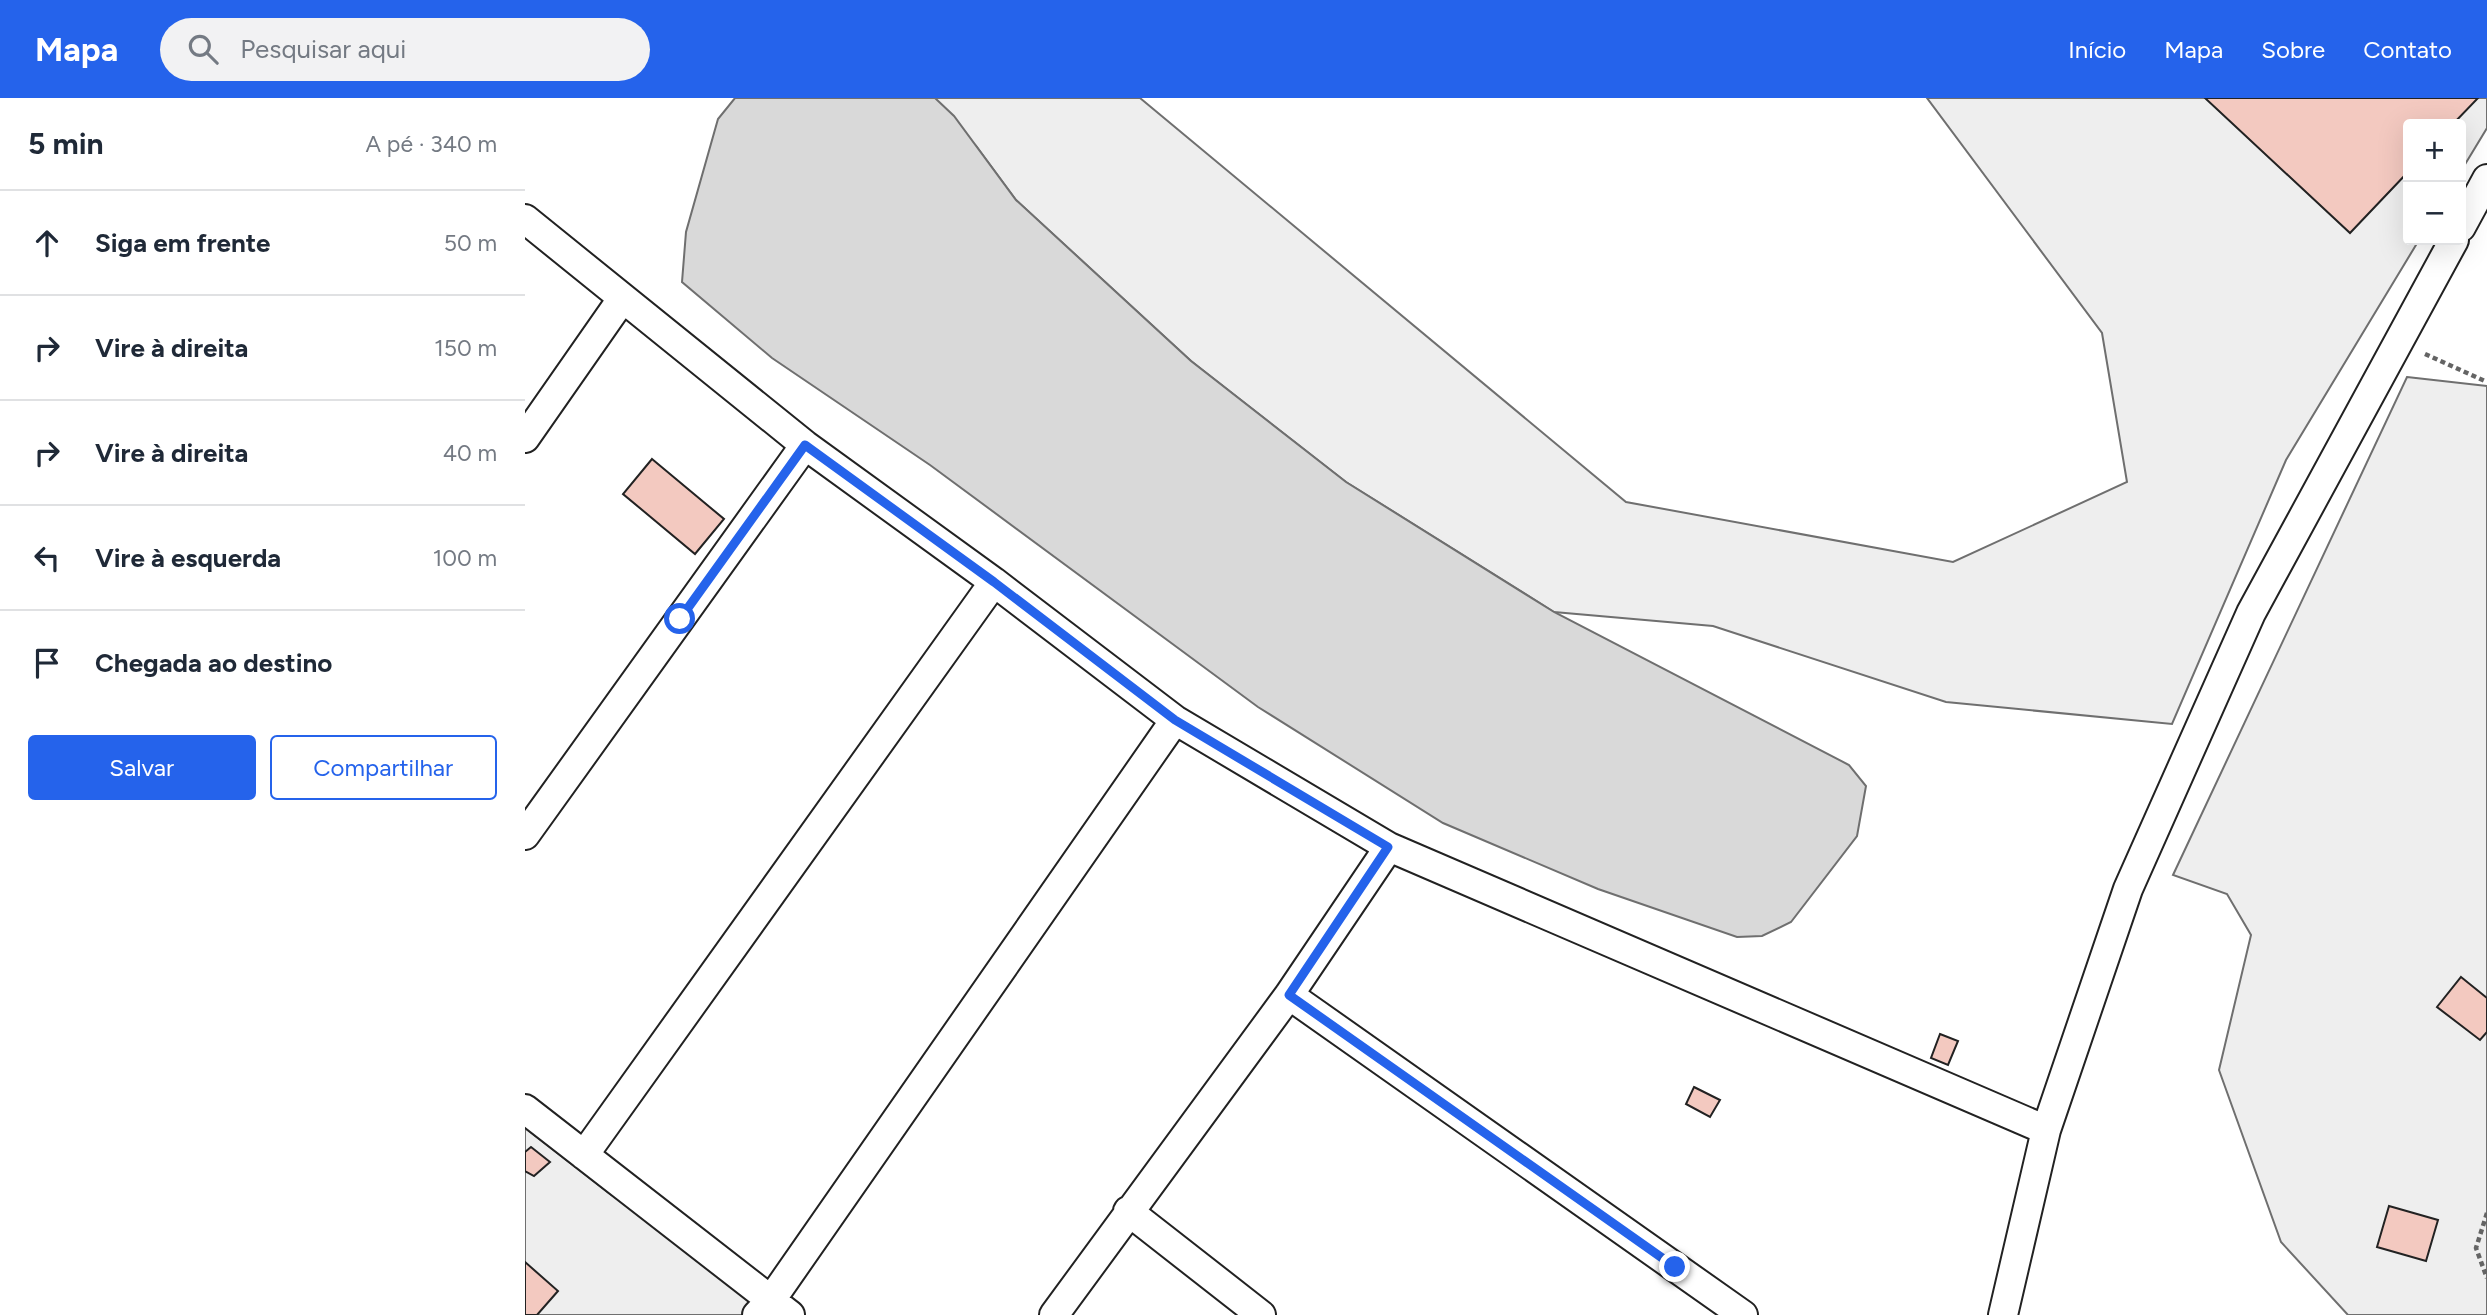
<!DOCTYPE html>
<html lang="pt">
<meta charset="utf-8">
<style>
body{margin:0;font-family:Figtree,sans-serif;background:#f2f2f3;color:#1f2937}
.controls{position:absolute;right:21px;top:21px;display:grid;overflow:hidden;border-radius:7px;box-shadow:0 7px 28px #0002}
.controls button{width:63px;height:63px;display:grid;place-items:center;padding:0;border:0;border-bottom:2px solid #e0e1e3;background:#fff;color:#1f2937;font:35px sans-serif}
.stop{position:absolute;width:21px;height:21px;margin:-16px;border:5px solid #2563eb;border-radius:50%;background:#fff}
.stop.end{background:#2563eb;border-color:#fff;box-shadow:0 2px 7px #0008}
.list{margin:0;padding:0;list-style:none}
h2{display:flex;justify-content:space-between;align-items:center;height:91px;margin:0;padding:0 28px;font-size:30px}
h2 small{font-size:23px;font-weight:400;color:#747a83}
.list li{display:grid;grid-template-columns:46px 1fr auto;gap:21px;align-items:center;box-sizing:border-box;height:105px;padding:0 28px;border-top:2px solid #e0e1e3}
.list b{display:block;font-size:26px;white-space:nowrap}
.list em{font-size:23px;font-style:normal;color:#747a83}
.actions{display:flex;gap:14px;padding:21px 28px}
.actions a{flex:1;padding:16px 0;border:2px solid #2563eb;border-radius:7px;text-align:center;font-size:24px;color:#2563eb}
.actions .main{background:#2563eb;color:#fff}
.icon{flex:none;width:38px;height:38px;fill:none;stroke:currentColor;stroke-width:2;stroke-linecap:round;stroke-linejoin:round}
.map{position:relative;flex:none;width:1962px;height:1217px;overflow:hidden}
header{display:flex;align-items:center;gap:42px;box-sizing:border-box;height:98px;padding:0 35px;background:#2563eb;color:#fff}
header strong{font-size:33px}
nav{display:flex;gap:38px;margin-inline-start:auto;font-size:24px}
.search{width:490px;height:63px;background:#f2f2f3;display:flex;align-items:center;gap:18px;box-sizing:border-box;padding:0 24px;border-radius:38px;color:#747a83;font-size:26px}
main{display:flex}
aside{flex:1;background:#fff}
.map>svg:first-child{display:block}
</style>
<header>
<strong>Mapa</strong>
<div class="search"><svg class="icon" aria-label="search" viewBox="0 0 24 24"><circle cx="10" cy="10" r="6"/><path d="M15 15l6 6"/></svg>Pesquisar aqui</div>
<nav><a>Início</a><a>Mapa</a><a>Sobre</a><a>Contato</a></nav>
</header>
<main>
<aside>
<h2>5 min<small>A pé · 340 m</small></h2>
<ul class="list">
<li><svg class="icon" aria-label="ahead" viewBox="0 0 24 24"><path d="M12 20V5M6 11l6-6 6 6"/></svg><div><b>Siga em frente</b></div><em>50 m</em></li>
<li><svg class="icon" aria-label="right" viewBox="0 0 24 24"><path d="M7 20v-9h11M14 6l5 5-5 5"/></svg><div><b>Vire à direita</b></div><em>150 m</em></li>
<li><svg class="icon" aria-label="right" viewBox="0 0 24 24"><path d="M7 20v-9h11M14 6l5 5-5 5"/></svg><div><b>Vire à direita</b></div><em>40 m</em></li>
<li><svg class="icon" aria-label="left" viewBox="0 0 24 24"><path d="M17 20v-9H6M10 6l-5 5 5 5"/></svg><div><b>Vire à esquerda</b></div><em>100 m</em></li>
<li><svg class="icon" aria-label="arrive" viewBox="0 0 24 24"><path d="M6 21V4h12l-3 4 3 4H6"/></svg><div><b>Chegada ao destino</b></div></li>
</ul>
<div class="actions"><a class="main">Salvar</a><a>Compartilhar</a></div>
</aside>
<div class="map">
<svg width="1962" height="1217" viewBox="0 0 1962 1217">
<rect width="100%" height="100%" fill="#fff"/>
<path fill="#eee" stroke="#6f6f6f" stroke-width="2" d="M402,0H615L1101,404L1428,464L1602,384L1577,235L1402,0H1962V30L1936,73V26H1883V142H1894L1761,362L1647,626L1421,604L1188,528L1029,514L821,384L666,263L491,102L451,48Z
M1882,279L1962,288V1217H1823L1756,1144L1694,972L1726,837L1702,796L1648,777Z
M0,1030L85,1096L273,1217H0Z"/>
<path fill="#d9d9d9" stroke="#6f6f6f" stroke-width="2" d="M210,0H410L429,18L491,102L666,263L821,384L1029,514L1324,667L1341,688L1332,738L1266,824L1237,838L1212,839L1073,791L918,725L733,609L405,367L247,260L157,184L161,134L193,21Z"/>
<path fill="#f3c9c0" stroke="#222" stroke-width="2" d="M1680,0H1953L1928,26H1883V74L1825,135Z
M127,361L199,421L170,456L98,396Z
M1936,879L1962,900V934L1955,942L1912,909Z
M1415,936L1433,943L1423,967L1406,960Z
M1169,989L1195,1002L1185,1019L1161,1006Z
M6,1049L25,1064L9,1078L0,1073V1054Z
M1864,1108L1913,1122L1901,1163L1852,1149Z
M0,1164L33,1193L12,1217H0Z"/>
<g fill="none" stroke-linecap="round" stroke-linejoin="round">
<defs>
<path id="minor" d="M0,121L280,347L469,484L650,622L864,749L1521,1032
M1936,129L1962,81
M0,340L97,201
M0,737L280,347
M764,897L1218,1217
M0,1011L265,1217
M59,1057L469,484
M603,1113L736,1217
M232,1217L246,1202L650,622
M529,1217L764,897L864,749
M1478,1217L1521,1032L1603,791L1726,515L1929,142"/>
</defs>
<use href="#minor" stroke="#222" stroke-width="32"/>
<path stroke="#646464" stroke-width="4.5" stroke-dasharray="5 3.5" stroke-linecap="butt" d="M1900,256L1962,284
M1962,1115L1951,1150L1962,1180"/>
<use href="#minor" stroke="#fff" stroke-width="28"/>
</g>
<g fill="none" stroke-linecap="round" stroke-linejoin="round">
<path stroke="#2563eb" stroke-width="9" d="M155,521L280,347L469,484L650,622L863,749L764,897L1150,1169"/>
</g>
</svg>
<div class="controls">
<button>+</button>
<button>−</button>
</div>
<div class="stop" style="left:155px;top:521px"></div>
<div class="stop end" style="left:1150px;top:1169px"></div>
</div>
</main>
